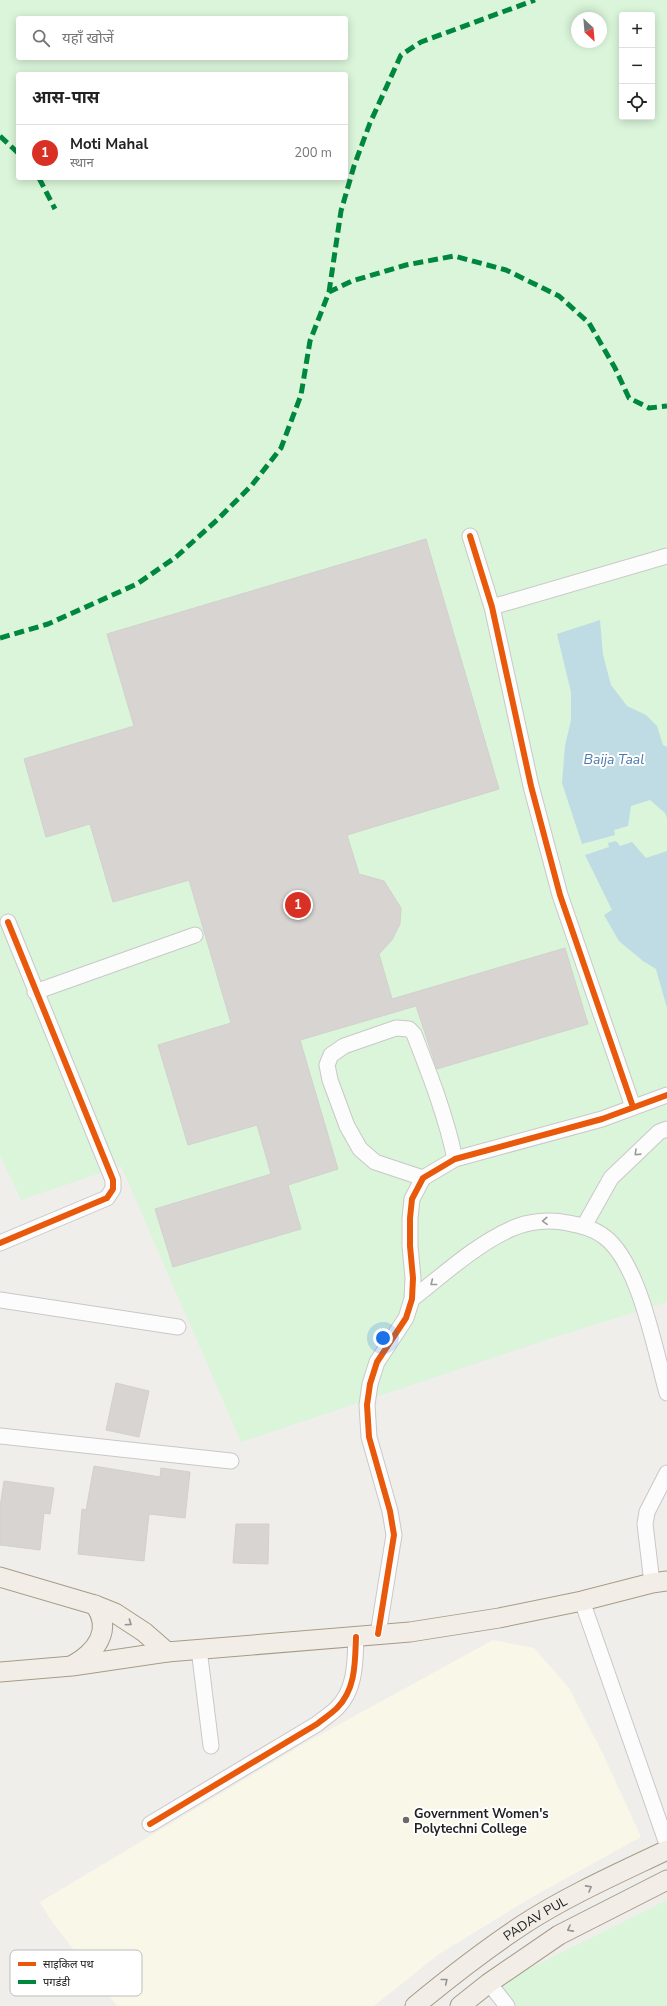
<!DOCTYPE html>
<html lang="hi">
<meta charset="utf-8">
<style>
body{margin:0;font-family:"Nunito Sans","Noto Sans Devanagari",sans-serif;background:#f6f6f6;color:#222}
.controls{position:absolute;right:12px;top:12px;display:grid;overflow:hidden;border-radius:4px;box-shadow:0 2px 10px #0003}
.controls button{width:36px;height:36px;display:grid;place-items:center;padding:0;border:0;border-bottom:1px solid #e0e0e0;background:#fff;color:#222;font:20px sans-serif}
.compass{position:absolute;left:571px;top:12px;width:36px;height:36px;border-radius:50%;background:#fff;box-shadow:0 2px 10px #0003;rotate:154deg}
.you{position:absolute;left:383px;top:1338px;width:14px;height:14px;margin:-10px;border:3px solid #fff;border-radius:50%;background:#1a73e8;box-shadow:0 0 0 6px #1a73e833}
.badge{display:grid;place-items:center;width:26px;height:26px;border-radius:50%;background:#d93025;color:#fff;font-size:13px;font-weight:700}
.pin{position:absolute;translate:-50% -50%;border:2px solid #fff;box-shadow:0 1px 4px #0006}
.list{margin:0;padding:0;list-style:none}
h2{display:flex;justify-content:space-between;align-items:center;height:52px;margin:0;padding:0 16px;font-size:17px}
h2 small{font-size:13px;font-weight:400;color:#767676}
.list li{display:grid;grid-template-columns:26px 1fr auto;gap:12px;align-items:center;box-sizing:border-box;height:56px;padding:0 16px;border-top:1px solid #e0e0e0}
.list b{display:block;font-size:15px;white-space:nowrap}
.list p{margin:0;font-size:13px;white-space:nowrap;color:#767676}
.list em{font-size:13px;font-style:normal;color:#767676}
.icon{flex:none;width:22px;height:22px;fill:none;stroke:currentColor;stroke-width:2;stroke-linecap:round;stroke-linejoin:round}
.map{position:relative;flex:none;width:667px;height:2006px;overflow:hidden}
.search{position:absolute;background:#fff;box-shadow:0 2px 10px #0003;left:16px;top:16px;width:332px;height:44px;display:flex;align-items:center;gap:10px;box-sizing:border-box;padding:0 14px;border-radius:4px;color:#767676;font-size:15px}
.panel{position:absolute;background:#fff;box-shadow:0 2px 10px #0003;left:16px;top:72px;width:332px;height:108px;border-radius:4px}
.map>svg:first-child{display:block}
</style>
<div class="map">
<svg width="667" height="2006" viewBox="0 0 667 2006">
<rect width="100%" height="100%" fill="#f0eeeb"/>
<path fill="#f8f7e8" d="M493,1640L534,1648L569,1688L603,1754L641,1837L534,1896L439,1954L374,2006H117L50,1919L40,1902L307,1742Z"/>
<path fill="#daf5da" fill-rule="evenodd" d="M0,0H667V1302L555,1337L241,1442L121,1166L21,1200L0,1156ZM622,15H652V117H622ZM18,18H346V58H18ZM577,18H601V42H577ZM18,74H346V178H18Z
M667,1900V2006H512L498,1984Z"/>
<path fill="#bfdbe3" d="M600,620L603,655L611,685L627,706L646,715L657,726L663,745L667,747V818L665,813L650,800L631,806L628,826L614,830L615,835L582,844L562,783L565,746L571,720V692L557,634Z
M616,841L620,846L632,842L646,858L667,851V1008L656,969L643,961L619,941L604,915L612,910L585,855L609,847L608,843Z"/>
<path fill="#d7d4d2" stroke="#d3d0cc" d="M426,539L499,789L347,835L359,874L384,881L401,908L400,924L392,940L379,954L392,999L565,948L588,1024L437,1069L416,1006L300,1040L338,1169L288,1185L301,1229L173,1267L155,1209L271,1174L257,1125L188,1145L158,1045L231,1023L189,880L113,902L90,824L46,837L24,759L134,726L107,634Z
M116,1383L149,1391L139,1437L106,1430Z
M94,1466L160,1477L161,1468L190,1472L185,1518L149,1514L144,1561L78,1554L82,1509L86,1510Z
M4,1481L54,1488L50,1514L44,1513L40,1550L0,1545V1507Z
M236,1524H269L268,1564L233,1563Z"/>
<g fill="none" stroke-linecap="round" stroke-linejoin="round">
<defs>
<path id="minor" d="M470,536L492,607L531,786L560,895L633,1107
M492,607L667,556
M35,992L195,935
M423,1178L375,1162L360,1149L347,1126L330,1080L327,1065L331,1055L344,1046L396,1028L409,1029L414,1034C430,1075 446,1116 455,1159
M584,1226L611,1178L659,1132L667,1129
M0,1243L107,1198L113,1189V1180L8,922
M412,1299C443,1275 475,1245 511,1229C528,1221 550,1219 568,1223C580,1225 592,1228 602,1235C639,1259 655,1351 667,1393
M0,1300L178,1327
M0,1436L231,1461
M652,1583L645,1524L647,1512L667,1473
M582,1601L667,1844
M378,1634L394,1535L390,1511L369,1437L367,1405L370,1384L377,1362L406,1318L412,1299L413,1278L410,1246V1218L412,1199L423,1178L455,1159L602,1119L667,1095
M199,1649L211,1746
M150,1824L317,1724C323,1719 331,1714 337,1708C356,1689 355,1662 356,1637
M489,1983L507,2006"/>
<g id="major">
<path d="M0,1577L95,1605L115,1613L144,1632L167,1652"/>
<path d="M73,1665C96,1652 113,1630 95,1605"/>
<path d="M0,1672L72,1666L167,1652L410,1632L499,1618L582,1601L652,1583L667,1581"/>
<path id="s1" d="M415,2006C450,1977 486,1949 524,1924C569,1895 619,1873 667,1850"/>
<path d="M460,2006L489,1983L559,1935L667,1880"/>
</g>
</defs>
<use href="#minor" stroke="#c9c8c7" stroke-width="17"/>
<use href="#major" stroke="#a79c86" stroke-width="21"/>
<use href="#minor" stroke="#fdfcfc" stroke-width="15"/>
<use href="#major" stroke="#f3ede7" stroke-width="19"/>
<path stroke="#00873e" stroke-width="5" stroke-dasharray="10 5" stroke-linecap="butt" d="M0,136L18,153
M39,178L55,209
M329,292L341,211L354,166L370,123L401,55L421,42L535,0
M0,638L48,624L137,584L176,557L217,520L252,485L281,448L301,395L310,341L329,292L352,281L406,265L454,256L506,270L559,296L589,323L615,368L629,398L649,408L667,406"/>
<defs>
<path id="cycleway" d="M470,536L492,607L531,786L560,895L633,1107
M0,1243L107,1198L113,1189V1180L8,922
M378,1634L394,1535L390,1511L369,1437L367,1405L370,1384L377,1362L406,1318L412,1299L413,1278L410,1246V1218L412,1199L423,1178L455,1159L602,1119L667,1095
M150,1824L317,1724C323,1719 331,1714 337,1708C356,1689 355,1662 356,1637"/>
</defs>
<use href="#cycleway" stroke="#fff" stroke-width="8"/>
<use href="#cycleway" stroke="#e8590c" stroke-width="6"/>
</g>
<defs><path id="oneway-chevron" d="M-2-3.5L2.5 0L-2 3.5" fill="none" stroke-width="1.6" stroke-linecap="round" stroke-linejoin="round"/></defs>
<g stroke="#9a9a9a">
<use href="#oneway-chevron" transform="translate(637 1153) rotate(136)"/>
<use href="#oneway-chevron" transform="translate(545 1221) rotate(177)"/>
<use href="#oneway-chevron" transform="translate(433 1283) rotate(142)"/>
</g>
<g stroke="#95928e">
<use href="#oneway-chevron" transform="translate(129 1623) rotate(34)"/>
<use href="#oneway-chevron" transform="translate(589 1888) rotate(-29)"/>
<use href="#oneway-chevron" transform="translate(570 1929) rotate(152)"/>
<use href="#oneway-chevron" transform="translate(445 1981) rotate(-39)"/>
</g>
<circle fill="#6a6968" stroke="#fff" stroke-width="1.5" cx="406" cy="1820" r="4"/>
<g text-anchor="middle" stroke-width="4" stroke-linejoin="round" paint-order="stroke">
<g font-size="13" font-weight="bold" fill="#222" stroke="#fff" text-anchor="start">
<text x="414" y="1818">Government Women's<tspan x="414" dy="15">Polytechni College</tspan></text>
</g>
<g font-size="13" fill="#222" stroke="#fff">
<text dy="5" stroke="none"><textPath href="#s1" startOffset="149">PADAV PUL</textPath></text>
</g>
<g font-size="14" font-style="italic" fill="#4a7aab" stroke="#fff">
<text x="614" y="764">Baija Taal</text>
</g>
</g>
<rect x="10" y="1950" width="132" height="46" rx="6" fill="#fff" stroke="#bdbdbd" stroke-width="1"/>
<rect x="18" y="1962" width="18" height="4" fill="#e8590c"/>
<rect x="18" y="1980" width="18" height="4" fill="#00873e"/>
<g font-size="11" fill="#222">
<text x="43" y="1968">साइकिल पथ</text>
<text x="43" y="1986">पगडंडी</text>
</g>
</svg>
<div class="controls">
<button>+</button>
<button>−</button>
<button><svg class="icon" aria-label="locate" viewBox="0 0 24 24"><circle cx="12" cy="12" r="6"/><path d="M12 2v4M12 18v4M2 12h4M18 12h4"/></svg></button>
</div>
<svg class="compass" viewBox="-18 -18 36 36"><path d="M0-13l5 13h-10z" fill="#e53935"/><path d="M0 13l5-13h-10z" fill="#767676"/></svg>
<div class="you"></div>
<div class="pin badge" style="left:298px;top:905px">1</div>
<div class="search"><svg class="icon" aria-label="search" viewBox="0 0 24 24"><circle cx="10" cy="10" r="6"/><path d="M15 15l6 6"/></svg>यहाँ खोजें</div>
<section class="panel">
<h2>आस-पास<small></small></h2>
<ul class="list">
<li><span class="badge">1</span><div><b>Moti Mahal</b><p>स्थान</p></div><em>200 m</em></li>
</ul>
</section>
</div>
